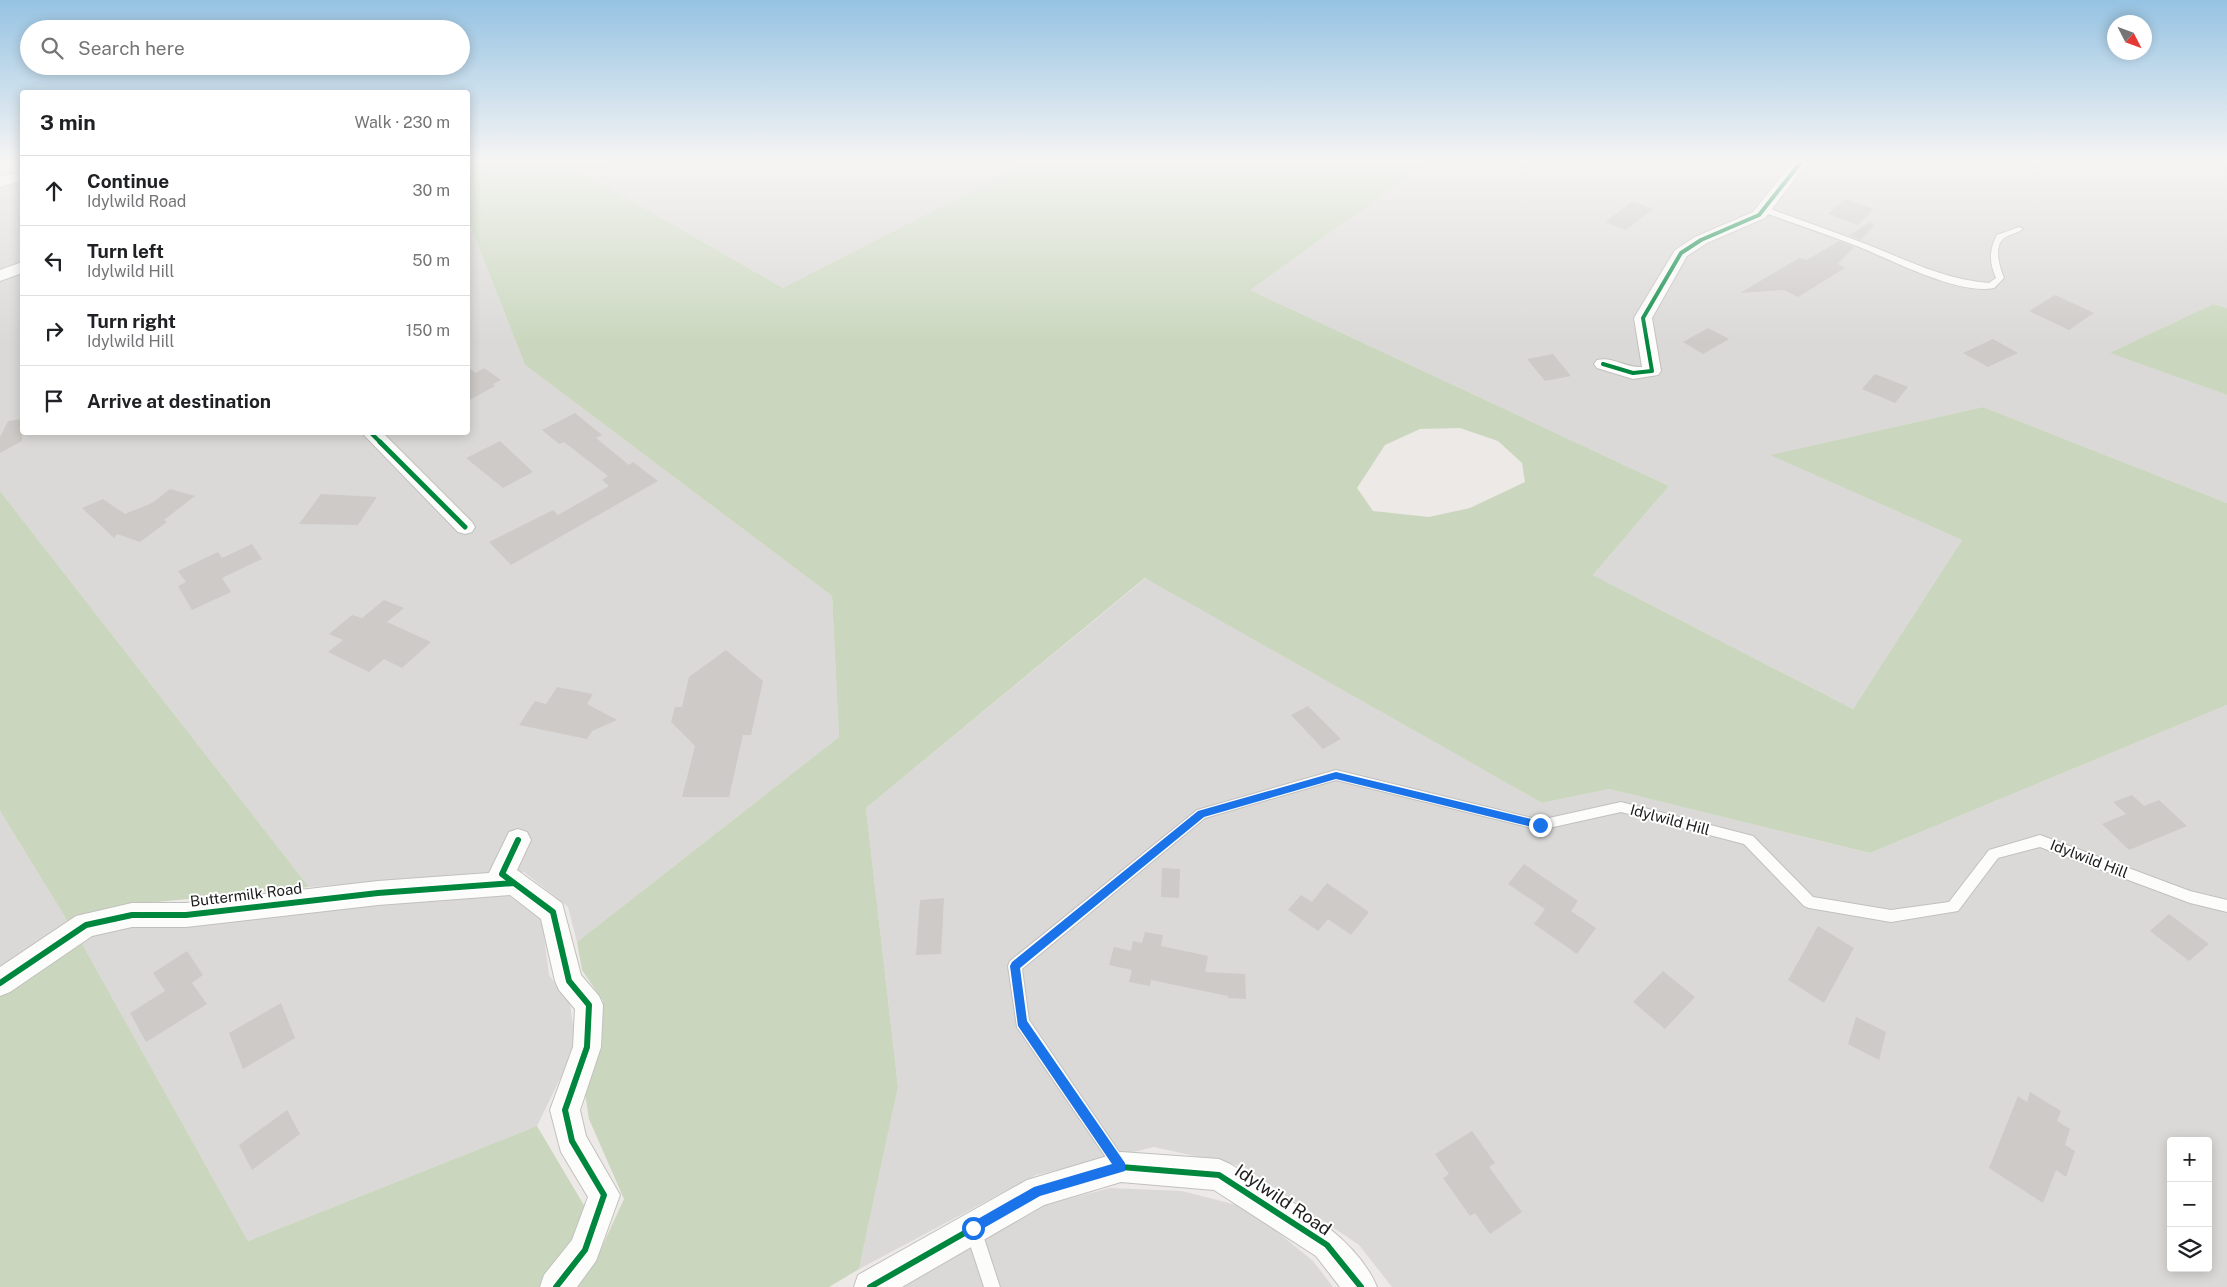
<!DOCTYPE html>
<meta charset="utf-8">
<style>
body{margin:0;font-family:"Public Sans",sans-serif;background:#f2f2f2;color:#202124}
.controls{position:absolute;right:15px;bottom:15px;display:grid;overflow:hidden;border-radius:5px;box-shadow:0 2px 12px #0003}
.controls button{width:45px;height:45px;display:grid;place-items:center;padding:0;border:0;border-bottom:1px solid #e0e0e0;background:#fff;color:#202124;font:25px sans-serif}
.compass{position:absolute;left:2107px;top:15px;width:45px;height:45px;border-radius:50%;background:#fff;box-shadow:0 2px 12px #0003;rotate:132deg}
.stop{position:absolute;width:15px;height:15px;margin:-11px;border:4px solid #1a73e8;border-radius:50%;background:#fff}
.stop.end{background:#1a73e8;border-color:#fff;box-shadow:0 1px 5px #0008}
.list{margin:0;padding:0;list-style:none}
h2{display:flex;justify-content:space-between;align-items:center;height:65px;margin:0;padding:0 20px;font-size:21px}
h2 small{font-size:16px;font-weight:400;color:#757577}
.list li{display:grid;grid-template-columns:32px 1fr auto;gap:15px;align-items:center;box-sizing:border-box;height:70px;padding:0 20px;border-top:1px solid #e0e0e0}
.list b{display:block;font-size:19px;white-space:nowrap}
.list p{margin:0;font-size:16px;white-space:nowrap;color:#757577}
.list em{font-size:16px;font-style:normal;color:#757577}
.icon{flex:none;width:28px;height:28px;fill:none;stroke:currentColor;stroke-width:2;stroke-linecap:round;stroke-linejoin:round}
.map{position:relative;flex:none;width:2227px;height:1287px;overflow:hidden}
.search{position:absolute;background:#fff;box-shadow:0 2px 12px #0003;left:20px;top:20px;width:450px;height:55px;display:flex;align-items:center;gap:12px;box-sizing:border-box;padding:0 18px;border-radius:28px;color:#757577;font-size:19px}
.panel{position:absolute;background:#fff;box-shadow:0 2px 12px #0003;left:20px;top:90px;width:450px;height:345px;border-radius:5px}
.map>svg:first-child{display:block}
</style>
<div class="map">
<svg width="2227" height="1287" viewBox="0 0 2227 1287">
<rect width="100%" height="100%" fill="#ece9e6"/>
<path fill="#dbd9d7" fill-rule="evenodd" d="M628,162H1027L783,288L583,172Z
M1429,162H2227V308L2213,304L2111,353L2227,395V503L1983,407L1771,455L1962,540L1853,709L1593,575L1669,486L1250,290Z
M22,180V432H468V220L525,365L832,596L839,737L577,942L568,907L524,872L309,887L0,491V186Z
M1146,578L1542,803L1609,789L1870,853L2227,705V1287H1392L1359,1245L1244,1167L1154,1147L1036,1175L859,1269L898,1087L866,808ZM2171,1141H2208V1268H2171Z
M0,811L68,922L0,968Z
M506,894L542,919L549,975L570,1004L576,1046L537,1126L248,1241L80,940L131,923Z
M1110,1188L1182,1191L1248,1208L1313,1261L1333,1287H899L1041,1206Z"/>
<path fill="#cad7be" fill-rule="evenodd" d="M468,162H628L584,173L783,288L1027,162H1257L1261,164L1264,162H1429L1250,290L1669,486L1593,575L1853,709L1962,540L1770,455L1983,407L2227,503V705L1870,853L1609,789L1542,803L1145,578L866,808L898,1087L859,1269L829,1287H576L594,1264L624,1199L589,1119L585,1093L602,1034L603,1001L582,970L577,942L839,737L832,596L525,365L468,220ZM1460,428L1498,441L1522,463L1525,482L1470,508L1429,517L1373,511L1357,488L1385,445L1420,429Z
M2213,304L2227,308V395L2110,353Z
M0,491L309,887L147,903L68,922L0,811Z
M80,940L248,1241L537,1126L585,1207L572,1245L540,1287H0V997Z"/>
<path fill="#cdcac7" d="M1845,199L1874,209L1858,225L1828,214Z
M1633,201L1653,209L1626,230L1605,222Z
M1870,222L1874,226L1861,240L1849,235Z
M1839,241L1854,247L1838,264L1845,268L1798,297L1784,290L1740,293L1799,258L1807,260Z
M2055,295L2094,313L2069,330L2029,311Z
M1708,328L1729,339L1703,354L1683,342Z
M1993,339L2018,353L1988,367L1963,353Z
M1553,354L1571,376L1545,381L1527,359Z
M468,367L476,373L484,368L501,380L493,384L495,386L468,401Z
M1875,374L1908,387L1895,403L1862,389Z
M575,413L602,435L596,438L629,465L633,462L658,481L511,565L489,542L553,510L558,515L609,486L602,480L608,476L564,442L559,444L542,430Z
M22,419V441L0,453V437L8,421Z
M500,441L533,472L503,488L466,458Z
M170,489L195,496L164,520L167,522L140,542L117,534L114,538L82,508L103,499L125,514L152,503Z
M321,494L377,497L358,525L299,524Z
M252,544L262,559L222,578L231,592L192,610L178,586L186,582L178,571L218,552L222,558Z
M384,600L404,608L387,622L431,642L402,668L384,659L369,672L328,652L343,640L329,634L352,615L362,618Z
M726,650L763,681L751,735H743L729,797H682L695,746L671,722L675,707H682L689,677Z
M557,687L593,694L587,704L617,720L592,731L587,739L519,725L535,701L546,704Z
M1308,706L1341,739L1323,749L1291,715Z
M2132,795L2144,806L2159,800L2187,826L2129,850L2102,824L2126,814L2113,802Z
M1524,864L1578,901L1571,911L1596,928L1577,954L1534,924L1545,909L1508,884Z
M1162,868L1180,869L1179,898L1161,897Z
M1327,883L1369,912L1351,935L1328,919L1318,931L1288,910L1301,895L1312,902Z
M944,898L941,954L916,955L920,900Z
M2169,914L2209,944L2189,961L2150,931Z
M1818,926L1854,948L1824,1003L1788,980Z
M1145,932L1163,935L1161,946L1208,956L1205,972L1245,974L1246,999L1228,998V996L1151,980L1150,986L1129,982L1132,970L1109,965L1114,947L1131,951L1133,941L1142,943Z
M187,951L203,975L192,983L207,1004L146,1042L130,1013L165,991L153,973Z
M1663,971L1695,997L1665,1029L1633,1002Z
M281,1003L295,1038L243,1069L229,1033Z
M1856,1017L1886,1032L1879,1060L1848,1044Z
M2030,1092L2061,1111L2057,1121L2070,1129L2065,1145L2075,1151L2066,1177L2056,1170L2043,1203L1989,1168L2018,1096L2027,1102Z
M287,1110L300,1134L252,1170L239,1145Z
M1472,1131L1495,1163L1489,1167L1522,1212L1490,1234L1475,1213L1470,1216L1443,1178L1449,1174L1435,1154Z"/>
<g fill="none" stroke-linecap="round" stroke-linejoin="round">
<defs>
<path id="service" d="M1760,207H1766C1799,220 1833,231 1866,244C1907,260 1945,280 1989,283L1996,278C1989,262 1989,250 1997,235L2019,227L2023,229C2018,233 2010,234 2004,238C1993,247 2000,268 2004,278L1994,288C1957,295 1892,260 1857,246C1825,234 1792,223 1760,211Z
M1336,770L1540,820L1621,802L1753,836L1813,897L1891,910L1949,902L1989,850L2040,835L2190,891L2227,900V912L2190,903L2040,847L1998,858L1958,911L1891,922L1809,908L1804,906L1744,844L1621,812L1540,830L1336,780L1205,818L1022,969L1029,1020L1126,1162L1129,1167L1126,1172L1121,1175L1116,1172L1017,1027L1008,966L1010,961L1197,810Z
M973,1221L979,1223L981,1229L1000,1287H984L965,1229L967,1223Z"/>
<path id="minor" d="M1793,162H1808L1765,218L1707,243L1687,256L1652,318L1661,371L1658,375L1633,379L1597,368L1594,364L1597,360C1612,356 1626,368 1642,367L1634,318L1675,250L1695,237L1753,212Z
M22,171V180L0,187V177Z
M22,262V273L0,281V270Z
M361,432H382L472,522L475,527L472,532L465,534L458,532Z
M518,829L527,832L531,840L517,870L562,903L581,975L599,996L603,1005L601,1047L580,1110L586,1136L620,1195L596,1261L577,1287H540L544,1275L572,1240L588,1197L561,1152L550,1110L573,1047L575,1009L559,990L555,981L541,919L510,895L378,905L186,927H132L92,936L10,992L0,996V967L76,916L132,903H186L378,881L489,873L509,832Z
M1121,1152L1219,1159L1230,1164C1279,1195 1354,1231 1377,1287H1340L1316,1256L1214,1190L1121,1182L1044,1205L902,1287H854L858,1275L1027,1180Z"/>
</defs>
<use href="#service" stroke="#c1c0be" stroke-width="2"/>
<use href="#minor" stroke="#c1c0be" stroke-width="2"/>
<use href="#service" fill="#fcfcfb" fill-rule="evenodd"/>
<use href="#minor" fill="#fcfcfb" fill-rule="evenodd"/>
<defs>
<path id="cycleway-far2" d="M1603,364L1633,373L1652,371L1643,318L1681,253L1701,240L1759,215L1801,162
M370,432L382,444"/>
<path id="cycleway-far1" d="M380,442L465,527"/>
<path id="cycleway" d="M518,840L502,874L553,912L569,981L589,1005L587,1047L565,1110L572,1141L604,1195L585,1250L556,1287
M0,983L86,925L132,915H186L378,893L514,883
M870,1287L1038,1191L1121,1167L1219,1175L1327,1245L1361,1287"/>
</defs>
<use href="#cycleway-far2" stroke="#fff" stroke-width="6"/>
<use href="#cycleway-far1" stroke="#fff" stroke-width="8"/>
<use href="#cycleway" stroke="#fff" stroke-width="9"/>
<use href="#cycleway-far2" stroke="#00873e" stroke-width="4"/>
<use href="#cycleway-far1" stroke="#00873e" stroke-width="5"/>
<use href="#cycleway" stroke="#00873e" stroke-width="6"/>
</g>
<linearGradient id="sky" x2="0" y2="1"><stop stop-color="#96c3e3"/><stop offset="0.47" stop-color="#f6f5f4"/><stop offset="1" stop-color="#f6f5f4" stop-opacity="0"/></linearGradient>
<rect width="2227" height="342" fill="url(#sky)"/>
<path fill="#1a73e8" d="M1336,772L1540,821L1545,825L1540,829L1336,779L1204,817L1020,968L1027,1021L1125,1163V1171L1040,1196L977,1232H969V1224L1034,1187L1112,1164L1018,1026L1010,966L1012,962L1198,811Z"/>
<g text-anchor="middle" stroke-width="4" stroke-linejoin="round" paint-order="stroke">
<g font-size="15" fill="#1d1d1d" stroke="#fff">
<text transform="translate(1670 820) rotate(15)" y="5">Idylwild Hill</text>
<text transform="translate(2089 859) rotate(21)" y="5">Idylwild Hill</text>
<text transform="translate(246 895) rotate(-7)" y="5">Buttermilk Road</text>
</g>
<g font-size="18" fill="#1d1d1d" stroke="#fff">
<text transform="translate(1283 1200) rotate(34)" y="6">Idylwild Road</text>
</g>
</g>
</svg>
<div class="controls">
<button>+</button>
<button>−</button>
<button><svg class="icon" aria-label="layers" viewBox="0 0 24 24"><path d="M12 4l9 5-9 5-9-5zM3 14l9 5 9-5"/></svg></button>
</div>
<svg class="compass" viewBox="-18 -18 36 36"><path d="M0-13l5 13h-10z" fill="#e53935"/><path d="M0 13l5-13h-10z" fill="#757577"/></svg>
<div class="stop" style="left:973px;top:1228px"></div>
<div class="stop end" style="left:1540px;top:825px"></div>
<div class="search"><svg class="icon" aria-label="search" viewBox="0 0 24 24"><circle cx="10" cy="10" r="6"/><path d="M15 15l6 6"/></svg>Search here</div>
<section class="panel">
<h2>3 min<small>Walk · 230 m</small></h2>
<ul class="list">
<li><svg class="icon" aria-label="ahead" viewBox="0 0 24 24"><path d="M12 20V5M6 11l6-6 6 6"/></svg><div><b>Continue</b><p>Idylwild Road</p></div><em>30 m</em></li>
<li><svg class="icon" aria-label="left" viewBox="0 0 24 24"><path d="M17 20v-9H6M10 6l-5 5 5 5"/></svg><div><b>Turn left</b><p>Idylwild Hill</p></div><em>50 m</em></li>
<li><svg class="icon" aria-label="right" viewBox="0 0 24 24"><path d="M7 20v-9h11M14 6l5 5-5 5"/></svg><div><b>Turn right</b><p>Idylwild Hill</p></div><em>150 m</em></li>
<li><svg class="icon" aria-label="arrive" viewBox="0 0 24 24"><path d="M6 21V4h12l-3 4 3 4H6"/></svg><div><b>Arrive at destination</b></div></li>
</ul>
</section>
</div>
